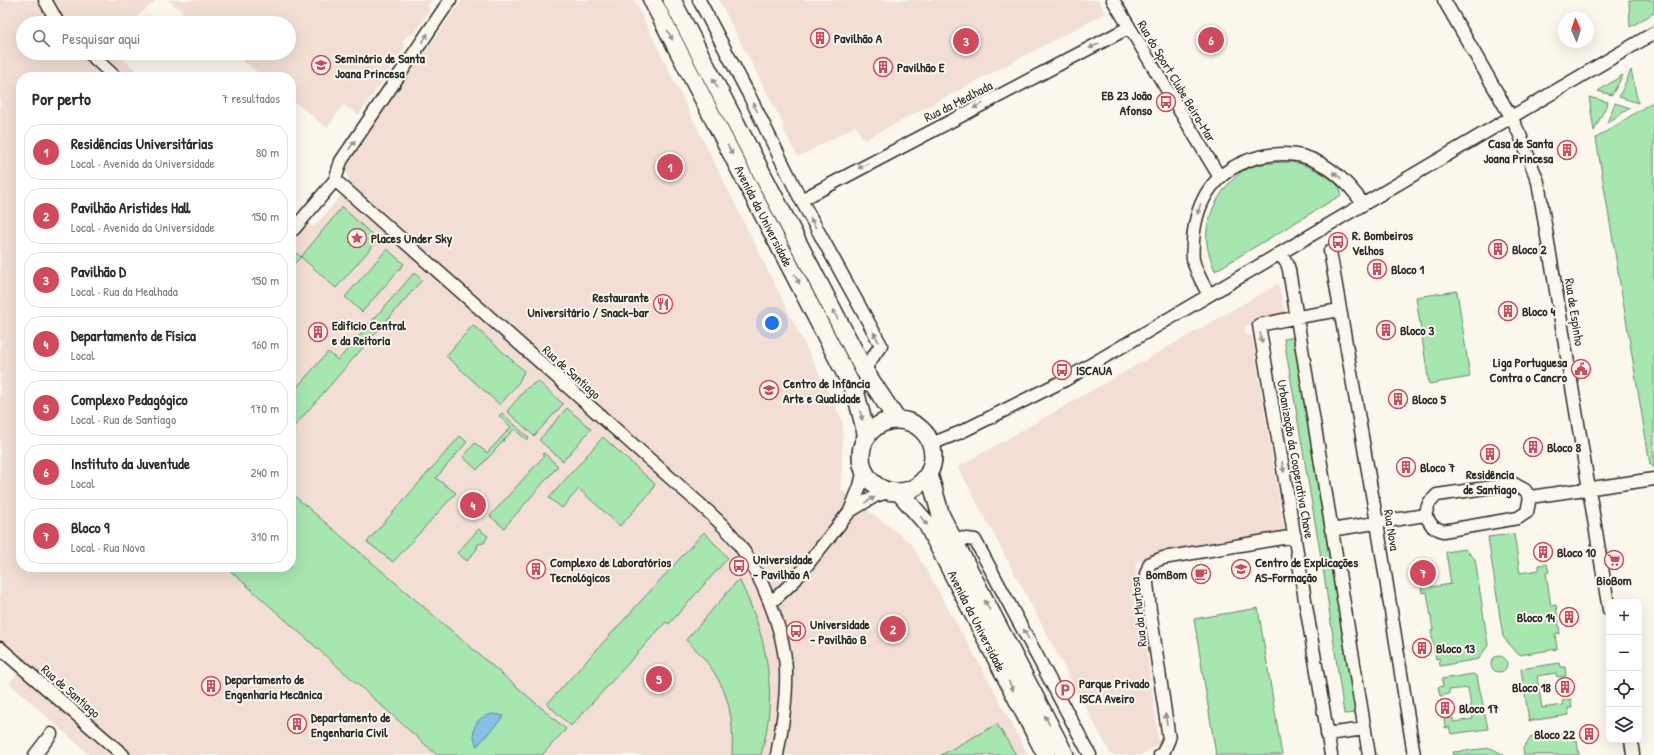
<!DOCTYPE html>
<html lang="pt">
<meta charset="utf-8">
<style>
body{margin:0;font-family:"Patrick Hand",sans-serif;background:#f2f2f3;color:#2b2b33}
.controls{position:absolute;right:12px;bottom:12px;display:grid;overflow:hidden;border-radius:8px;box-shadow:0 4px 16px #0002}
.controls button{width:36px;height:36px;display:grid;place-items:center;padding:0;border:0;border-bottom:1px solid #e1e1e2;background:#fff;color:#2b2b33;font:20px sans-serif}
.compass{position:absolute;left:1558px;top:12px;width:36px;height:36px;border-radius:50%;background:#fff;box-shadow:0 4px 16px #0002;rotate:357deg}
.you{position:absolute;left:772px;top:323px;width:14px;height:14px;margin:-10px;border:3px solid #fff;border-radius:50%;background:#1a73e8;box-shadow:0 0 0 6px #1a73e833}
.badge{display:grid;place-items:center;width:26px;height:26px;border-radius:50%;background:#d1495b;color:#fff;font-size:13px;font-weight:700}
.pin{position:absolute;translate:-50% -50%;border:2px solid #fff;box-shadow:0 1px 4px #0006}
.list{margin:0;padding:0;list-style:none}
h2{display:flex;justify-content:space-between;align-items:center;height:52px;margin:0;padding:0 16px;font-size:17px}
h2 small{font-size:13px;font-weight:400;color:#7c7c81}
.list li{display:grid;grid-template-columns:26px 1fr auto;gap:12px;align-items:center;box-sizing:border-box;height:56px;margin:0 8px 8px;padding:0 8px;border:1px solid #e1e1e2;border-radius:16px}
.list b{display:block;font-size:15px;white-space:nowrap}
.list p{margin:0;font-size:13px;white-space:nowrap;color:#7c7c81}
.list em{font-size:13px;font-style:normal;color:#7c7c81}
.icon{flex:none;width:22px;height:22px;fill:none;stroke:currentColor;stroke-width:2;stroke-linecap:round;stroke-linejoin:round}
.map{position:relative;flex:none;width:1654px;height:755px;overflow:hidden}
.search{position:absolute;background:#fff;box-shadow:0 4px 16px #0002;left:16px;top:16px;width:280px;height:44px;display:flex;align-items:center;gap:10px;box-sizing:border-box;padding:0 14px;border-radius:22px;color:#7c7c81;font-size:15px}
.panel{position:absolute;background:#fff;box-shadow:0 4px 16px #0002;left:16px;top:72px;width:280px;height:500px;border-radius:16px}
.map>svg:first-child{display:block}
</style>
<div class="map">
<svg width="1654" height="755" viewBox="0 0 1654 755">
<rect width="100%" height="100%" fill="#fbf7ec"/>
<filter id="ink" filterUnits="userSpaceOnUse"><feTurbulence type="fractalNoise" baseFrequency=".025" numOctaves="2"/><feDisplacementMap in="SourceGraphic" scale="8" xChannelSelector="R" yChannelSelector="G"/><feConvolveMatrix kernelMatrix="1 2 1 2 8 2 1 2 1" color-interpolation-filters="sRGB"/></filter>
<g filter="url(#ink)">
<path fill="#f2ded5" d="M0,0H156L130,23H23V53H117L143,77H21V567H291V210L314,227L350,185L346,170L351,155L462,0H634L843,422L841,490L911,543L993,688L1028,755H90L9,683L19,672L0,648Z
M168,0H436L431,1L428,6L430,10L414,34H409L403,41L405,47L359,115L343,105L327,128L291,99V77H263L233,53H289V23H196Z
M719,0H1098L1106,13L864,140L856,126L798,157L782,127L784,126Z
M1278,284L1286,316L1245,326V334L1252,336L1285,535L1135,562L1159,744L1141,755H1111L958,467Z"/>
<path fill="#a6e6af" stroke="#68886d" d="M1629,0H1654V13L1630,27Z
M1631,70L1638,103L1619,97Z
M1623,75L1612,95L1598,91Z
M1589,97L1608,102L1594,131Z
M1654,101V468L1650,464L1596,138Z
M1615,103L1630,108L1607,123Z
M1284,162C1288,162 1292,162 1297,163C1308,165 1344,182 1341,195L1215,271C1212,262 1208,253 1207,244C1203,216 1226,176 1253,166C1263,163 1274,163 1284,162Z
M342,207L378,240L336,288L301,257L291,267V254L294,251L301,257Z
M387,249L404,264L362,312L345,297Z
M414,273L422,280L291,430V394L328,352L338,360Z
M1457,291L1470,377L1429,384L1416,297Z
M473,325L524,371L519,382L500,405L446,356Z
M1295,337L1358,713L1344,714L1325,581L1284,339Z
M538,381L563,404L534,436L507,411L527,388Z
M567,408L591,429L563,461L539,440Z
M502,413L529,438L527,440L514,429L477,470L463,457L475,443L487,453L511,427L499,416Z
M460,436L467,442L436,478L456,493L393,562L367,542Z
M603,437L655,484L651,492L620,526L579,489L562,508L549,498Z
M544,453L558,466L504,528L490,516L544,456L542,454Z
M291,493L566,729L542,755H437L226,567H291Z
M479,529L488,536L484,543L478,544L477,549L467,561L457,553Z
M704,532L728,558L669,624L666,622L571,726L547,704Z
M1514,534L1520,573L1539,570V565L1547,564L1549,572L1546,573L1551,606L1556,605L1560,633L1555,634L1557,649L1519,655L1503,637L1488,537Z
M1465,549L1475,559L1488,645L1479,659L1440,666L1439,658L1436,659L1431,631L1433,630L1427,592L1422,593L1421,584L1430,583L1431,587L1451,584L1446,552Z
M739,579C767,636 779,693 761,755H732C735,705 723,674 686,640Z
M1258,608L1282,755H1216L1194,619Z
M1491 664a8 8 0 1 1 16 0a8 8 0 1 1-16 0Z
M1559,663L1560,667H1565L1566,676L1557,677L1556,673L1537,676L1542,708L1563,705L1562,701L1571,699L1572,708H1568L1569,715L1529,721L1521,669Z
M1473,674L1477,676L1488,729L1451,734L1449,727L1445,728L1444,719L1453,718V722L1473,719L1468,688L1449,690V694L1440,696L1438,687L1443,686L1442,679Z
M997,724L1016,755H941Z
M1572,733L1573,741L1577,740L1579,755H1524L1523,748L1532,736Z
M1491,748L1504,755H1454L1453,752Z"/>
<path fill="#86c0e5" stroke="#62849b" d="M494,714L504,716L477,746C469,729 476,716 494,714Z"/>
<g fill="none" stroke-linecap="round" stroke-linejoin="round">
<defs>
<path id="street" d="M45,0L58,23
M699,0L749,95L801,200L881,345L864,370
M1113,0L1219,176
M1444,0L1511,117L1520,135L1538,182L1609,610
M89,53L115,77
M335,180L702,506C715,518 728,529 738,543C762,576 784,629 786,670C787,699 782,727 777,755
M801,200L1128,28
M291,227L294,229L335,180L341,161L450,0
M1330,251L1377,523L1414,755
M1279,254L1287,263L1289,270L1369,755
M1209,295C1203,284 1195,271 1193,259C1192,253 1193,246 1193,241C1196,197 1217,168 1259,157C1272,154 1289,153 1302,156C1328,163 1348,182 1363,204
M931,444L961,432L1065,380L1654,33
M1514,484L1525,490L1530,497L1527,512L1518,518L1443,531L1433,527L1425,515L1429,503L1437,495Z
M1530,497L1654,479
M850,511L875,496L891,491
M1331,530L1425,515
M952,537L975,540L1090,755
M770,602L777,597L795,580L850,511L860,486L864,469
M0,648L123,755
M1327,734L1365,729
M1631,740L1633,755
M35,755L51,734
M1160,755L1163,753L1169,739L1150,610L1146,574L1150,563L1163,558L1295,536
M1331,755L1259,325L1298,317L1340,310"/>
<path id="secondary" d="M652,0L856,394L867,437
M672,0L864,370L897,420
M861 456a36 36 0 1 1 72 0a36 36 0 1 1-72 0Z
M929,474L941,516L1065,755
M899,492L927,524L1046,755"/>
</defs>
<use href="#street" stroke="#2b2b2b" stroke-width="15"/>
<use href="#secondary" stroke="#2b2b2b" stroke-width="20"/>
<use href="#street" stroke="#fbf7ec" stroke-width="12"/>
<use href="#secondary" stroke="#fbf7ec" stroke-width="17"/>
</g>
<defs><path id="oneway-solid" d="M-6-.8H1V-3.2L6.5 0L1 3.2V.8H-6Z"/></defs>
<g fill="#93918c">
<use href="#oneway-solid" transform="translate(670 35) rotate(62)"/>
<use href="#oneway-solid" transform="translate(425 38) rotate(-56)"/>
<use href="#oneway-solid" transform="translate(1094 46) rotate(153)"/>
<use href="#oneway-solid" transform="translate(715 83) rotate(-118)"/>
<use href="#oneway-solid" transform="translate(978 106) rotate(153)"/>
<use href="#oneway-solid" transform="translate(755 107) rotate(-116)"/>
<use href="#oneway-solid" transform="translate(352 145) rotate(-55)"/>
<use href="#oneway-solid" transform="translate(730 150) rotate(62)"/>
<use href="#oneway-solid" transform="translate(863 166) rotate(152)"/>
<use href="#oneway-solid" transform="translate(1337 175) rotate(-141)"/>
<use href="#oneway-solid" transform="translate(1199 209) rotate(109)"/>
<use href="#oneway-solid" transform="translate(813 223) rotate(-119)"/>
<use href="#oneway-solid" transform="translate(797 279) rotate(63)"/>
<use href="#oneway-solid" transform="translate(835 314) rotate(-118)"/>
<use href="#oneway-solid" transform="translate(876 337) rotate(-119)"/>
<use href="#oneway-solid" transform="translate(1261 338) rotate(81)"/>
<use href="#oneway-solid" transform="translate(861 415) rotate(75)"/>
<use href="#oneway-solid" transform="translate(1283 467) rotate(80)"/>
<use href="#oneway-solid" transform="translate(870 500) rotate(-29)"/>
<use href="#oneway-solid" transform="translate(924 521) rotate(52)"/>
<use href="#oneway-solid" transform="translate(987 605) rotate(-118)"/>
<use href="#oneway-solid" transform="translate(1026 634) rotate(-118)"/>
<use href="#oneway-solid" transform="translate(1011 686) rotate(63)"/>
<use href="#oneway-solid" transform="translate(1166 719) rotate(-99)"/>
<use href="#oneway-solid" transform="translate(1047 720) rotate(-117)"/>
</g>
</g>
<defs>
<symbol id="building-ring" viewBox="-11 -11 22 22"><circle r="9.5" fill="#fbf7ec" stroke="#d1495b" stroke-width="1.5"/><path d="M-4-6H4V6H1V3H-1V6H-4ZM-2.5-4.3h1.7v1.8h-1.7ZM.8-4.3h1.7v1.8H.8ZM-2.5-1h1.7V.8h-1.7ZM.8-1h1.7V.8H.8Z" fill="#d1495b"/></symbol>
<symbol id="university-ring" viewBox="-11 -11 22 22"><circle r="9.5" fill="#fbf7ec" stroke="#d1495b" stroke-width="1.5"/><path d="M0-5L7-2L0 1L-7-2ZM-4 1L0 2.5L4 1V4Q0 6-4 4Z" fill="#d1495b"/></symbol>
<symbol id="bus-ring" viewBox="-11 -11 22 22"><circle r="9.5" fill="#fbf7ec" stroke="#d1495b" stroke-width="1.5"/><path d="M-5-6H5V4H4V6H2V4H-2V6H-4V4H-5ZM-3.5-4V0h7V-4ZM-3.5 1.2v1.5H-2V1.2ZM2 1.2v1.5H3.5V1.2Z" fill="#d1495b"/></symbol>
<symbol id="sight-ring" viewBox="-11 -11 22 22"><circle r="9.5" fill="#fbf7ec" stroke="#d1495b" stroke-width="1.5"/><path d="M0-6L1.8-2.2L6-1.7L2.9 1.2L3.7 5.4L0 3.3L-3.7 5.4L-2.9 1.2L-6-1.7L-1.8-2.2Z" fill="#d1495b"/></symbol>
<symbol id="restaurant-ring" viewBox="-11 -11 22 22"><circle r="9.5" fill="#fbf7ec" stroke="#d1495b" stroke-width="1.5"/><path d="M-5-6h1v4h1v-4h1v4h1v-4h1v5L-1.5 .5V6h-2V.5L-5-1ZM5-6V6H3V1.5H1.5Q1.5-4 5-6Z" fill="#d1495b"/></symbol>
<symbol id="civic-ring" viewBox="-11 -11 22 22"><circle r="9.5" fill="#fbf7ec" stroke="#d1495b" stroke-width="1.5"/><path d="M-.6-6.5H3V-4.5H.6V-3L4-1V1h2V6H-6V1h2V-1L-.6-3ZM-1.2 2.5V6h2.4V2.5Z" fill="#d1495b"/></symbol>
<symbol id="school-ring" viewBox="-11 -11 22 22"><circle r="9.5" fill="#fbf7ec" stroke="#d1495b" stroke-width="1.5"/><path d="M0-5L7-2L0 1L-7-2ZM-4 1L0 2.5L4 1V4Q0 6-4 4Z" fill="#d1495b"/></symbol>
<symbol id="supermarket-ring" viewBox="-11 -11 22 22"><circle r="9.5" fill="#fbf7ec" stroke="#d1495b" stroke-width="1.5"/><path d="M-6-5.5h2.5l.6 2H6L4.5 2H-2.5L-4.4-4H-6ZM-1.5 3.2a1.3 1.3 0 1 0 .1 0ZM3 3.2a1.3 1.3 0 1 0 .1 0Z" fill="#d1495b"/></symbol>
<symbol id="cafe-ring" viewBox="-11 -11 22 22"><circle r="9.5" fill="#fbf7ec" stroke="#d1495b" stroke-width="1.5"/><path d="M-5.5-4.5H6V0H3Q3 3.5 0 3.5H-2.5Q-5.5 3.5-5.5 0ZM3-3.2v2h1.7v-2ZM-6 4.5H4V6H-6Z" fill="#d1495b"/></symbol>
<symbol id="parking-ring" viewBox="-11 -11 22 22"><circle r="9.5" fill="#fbf7ec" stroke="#d1495b" stroke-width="1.5"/><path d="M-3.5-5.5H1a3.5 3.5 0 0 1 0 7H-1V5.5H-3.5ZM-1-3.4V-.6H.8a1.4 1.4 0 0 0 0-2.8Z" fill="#d1495b"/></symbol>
</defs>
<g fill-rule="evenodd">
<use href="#building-ring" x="809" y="27" width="22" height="22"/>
<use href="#university-ring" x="310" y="54" width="22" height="22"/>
<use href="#building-ring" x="872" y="56" width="22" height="22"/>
<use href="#bus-ring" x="1155" y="91" width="22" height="22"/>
<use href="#building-ring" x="1556" y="139" width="22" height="22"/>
<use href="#sight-ring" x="346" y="227" width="22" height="22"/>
<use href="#bus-ring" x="1327" y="231" width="22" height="22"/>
<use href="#building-ring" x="1487" y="238" width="22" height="22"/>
<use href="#building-ring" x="1366" y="258" width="22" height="22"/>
<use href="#restaurant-ring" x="652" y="293" width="22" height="22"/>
<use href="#building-ring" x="1497" y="300" width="22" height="22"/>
<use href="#building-ring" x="1375" y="319" width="22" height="22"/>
<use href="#building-ring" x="307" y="321" width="22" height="22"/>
<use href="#civic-ring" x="1570" y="358" width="22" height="22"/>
<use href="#bus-ring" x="1051" y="359" width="22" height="22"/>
<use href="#school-ring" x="758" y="379" width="22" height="22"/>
<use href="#building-ring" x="1387" y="388" width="22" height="22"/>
<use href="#building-ring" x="1522" y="436" width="22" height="22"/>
<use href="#building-ring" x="1479" y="443" width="22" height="22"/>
<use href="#building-ring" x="1395" y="456" width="22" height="22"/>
<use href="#building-ring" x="1532" y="541" width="22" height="22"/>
<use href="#supermarket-ring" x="1603" y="549" width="22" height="22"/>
<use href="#bus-ring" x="728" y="555" width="22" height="22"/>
<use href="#building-ring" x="525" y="558" width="22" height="22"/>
<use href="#school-ring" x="1230" y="558" width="22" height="22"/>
<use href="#cafe-ring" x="1190" y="563" width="22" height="22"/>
<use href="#building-ring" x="1558" y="606" width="22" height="22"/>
<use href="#bus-ring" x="785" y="620" width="22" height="22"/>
<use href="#building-ring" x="1411" y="637" width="22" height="22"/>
<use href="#building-ring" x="200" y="675" width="22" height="22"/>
<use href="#building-ring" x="1554" y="676" width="22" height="22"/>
<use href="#parking-ring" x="1054" y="679" width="22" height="22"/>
<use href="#building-ring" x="1434" y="697" width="22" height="22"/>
<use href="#building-ring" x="286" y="713" width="22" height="22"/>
<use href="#building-ring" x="1578" y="723" width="22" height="22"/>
</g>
<g text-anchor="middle" stroke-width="4" stroke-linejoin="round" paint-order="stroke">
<g font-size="13" font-weight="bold" fill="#2b2b2b" stroke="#fbf7ec" text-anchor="start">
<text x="834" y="43">Pavilhão A</text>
<text x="335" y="63">Seminário de Santa<tspan x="335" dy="15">Joana Princesa</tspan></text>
<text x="897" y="72">Pavilhão E</text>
<text x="1152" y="100" text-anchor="end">EB 23 João<tspan x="1152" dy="15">Afonso</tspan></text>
<text x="1553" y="148" text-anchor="end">Casa de Santa<tspan x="1553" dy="15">Joana Princesa</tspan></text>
<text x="1352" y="240">R. Bombeiros<tspan x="1352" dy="15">Velhos</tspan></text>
<text x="371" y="243">Places Under Sky</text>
<text x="1512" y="254">Bloco 2</text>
<text x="1391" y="274">Bloco 1</text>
<text x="649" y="302" text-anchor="end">Restaurante<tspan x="649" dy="15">Universitário / Snack-bar</tspan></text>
<text x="1522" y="316">Bloco 4</text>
<text x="332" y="330">Edifício Central<tspan x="332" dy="15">e da Reitoria</tspan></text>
<text x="1400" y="335">Bloco 3</text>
<text x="1567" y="367" text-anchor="end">Liga Portuguesa<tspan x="1567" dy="15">Contra o Cancro</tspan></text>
<text x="1076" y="375">ISCAUA</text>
<text x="783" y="388">Centro de Infância<tspan x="783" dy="15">Arte e Qualidade</tspan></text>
<text x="1412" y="404">Bloco 5</text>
<text x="1547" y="452">Bloco 8</text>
<text x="1420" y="472">Bloco 7</text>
<text x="1490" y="479" text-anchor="middle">Residência<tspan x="1490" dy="15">de Santiago</tspan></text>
<text x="1557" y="557">Bloco 10</text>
<text x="753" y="564">Universidade<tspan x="753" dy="15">- Pavilhão A</tspan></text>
<text x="550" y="567">Complexo de Laboratórios<tspan x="550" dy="15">Tecnológicos</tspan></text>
<text x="1255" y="567">Centro de Explicações<tspan x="1255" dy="15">AS-Formação</tspan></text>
<text x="1187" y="579" text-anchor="end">BomBom</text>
<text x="1614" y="585" text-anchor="middle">BioBom</text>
<text x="1555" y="622" text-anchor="end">Bloco 14</text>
<text x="810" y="629">Universidade<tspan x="810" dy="15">- Pavilhão B</tspan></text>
<text x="1436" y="653">Bloco 13</text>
<text x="225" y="684">Departamento de<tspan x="225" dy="15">Engenharia Mecânica</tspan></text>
<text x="1079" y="688">Parque Privado<tspan x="1079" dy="15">ISCA Aveiro</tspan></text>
<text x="1551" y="692" text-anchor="end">Bloco 18</text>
<text x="1459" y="713">Bloco 17</text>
<text x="311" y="722">Departamento de<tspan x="311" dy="15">Engenharia Civil</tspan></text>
<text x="1575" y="739" text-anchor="end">Bloco 22</text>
</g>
<g font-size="13" fill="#2b2b2b" stroke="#fbf7ec">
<text transform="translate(1177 81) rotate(59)" y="5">Rua do Sport Clube Beira-Mar</text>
<text transform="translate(958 101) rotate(-27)" y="5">Rua da Mealhada</text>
<text transform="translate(764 216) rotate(63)" y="5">Avenida da Universidade</text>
<text transform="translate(1575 312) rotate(81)" y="5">Rua de Espinho</text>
<text transform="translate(572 372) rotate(42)" y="5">Rua de Santiago</text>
<text transform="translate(1296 459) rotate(80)" y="5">Urbanização da Cooperativa Chave</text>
<text transform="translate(1392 530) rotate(81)" y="5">Rua Nova</text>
<text transform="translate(1138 612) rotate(-96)" y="5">Rua da Murtosa</text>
<text transform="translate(977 621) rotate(63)" y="5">Avenida da Universidade</text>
<text transform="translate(71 691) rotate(41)" y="5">Rua de Santiago</text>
</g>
</g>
</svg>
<div class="controls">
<button>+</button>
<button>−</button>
<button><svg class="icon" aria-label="locate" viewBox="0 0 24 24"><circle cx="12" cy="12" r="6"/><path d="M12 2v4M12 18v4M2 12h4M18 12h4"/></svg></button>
<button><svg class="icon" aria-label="layers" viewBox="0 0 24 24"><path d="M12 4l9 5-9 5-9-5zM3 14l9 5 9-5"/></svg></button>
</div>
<svg class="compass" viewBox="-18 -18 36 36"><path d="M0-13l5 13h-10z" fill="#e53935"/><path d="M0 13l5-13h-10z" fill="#7c7c81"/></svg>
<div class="you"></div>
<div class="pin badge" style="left:670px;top:167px">1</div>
<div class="pin badge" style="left:893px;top:629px">2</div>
<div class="pin badge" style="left:966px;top:41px">3</div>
<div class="pin badge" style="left:473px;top:505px">4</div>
<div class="pin badge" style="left:659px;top:679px">5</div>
<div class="pin badge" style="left:1211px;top:40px">6</div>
<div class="pin badge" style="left:1423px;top:573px">7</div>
<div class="search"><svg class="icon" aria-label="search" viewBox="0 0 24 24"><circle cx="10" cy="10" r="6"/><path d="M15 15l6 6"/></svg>Pesquisar aqui</div>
<section class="panel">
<h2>Por perto<small>7 resultados</small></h2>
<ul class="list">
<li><span class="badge">1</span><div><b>Residências Universitárias</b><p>Local · Avenida da Universidade</p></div><em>80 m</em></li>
<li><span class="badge">2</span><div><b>Pavilhão Aristides Hall</b><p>Local · Avenida da Universidade</p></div><em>150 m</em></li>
<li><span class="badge">3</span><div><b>Pavilhão D</b><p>Local · Rua da Mealhada</p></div><em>150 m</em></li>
<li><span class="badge">4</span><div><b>Departamento de Física</b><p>Local</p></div><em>160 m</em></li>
<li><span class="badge">5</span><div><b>Complexo Pedagógico</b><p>Local · Rua de Santiago</p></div><em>170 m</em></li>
<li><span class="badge">6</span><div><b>Instituto da Juventude</b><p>Local</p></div><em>240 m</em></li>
<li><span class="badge">7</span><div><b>Bloco 9</b><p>Local · Rua Nova</p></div><em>310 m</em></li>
</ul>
</section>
</div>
